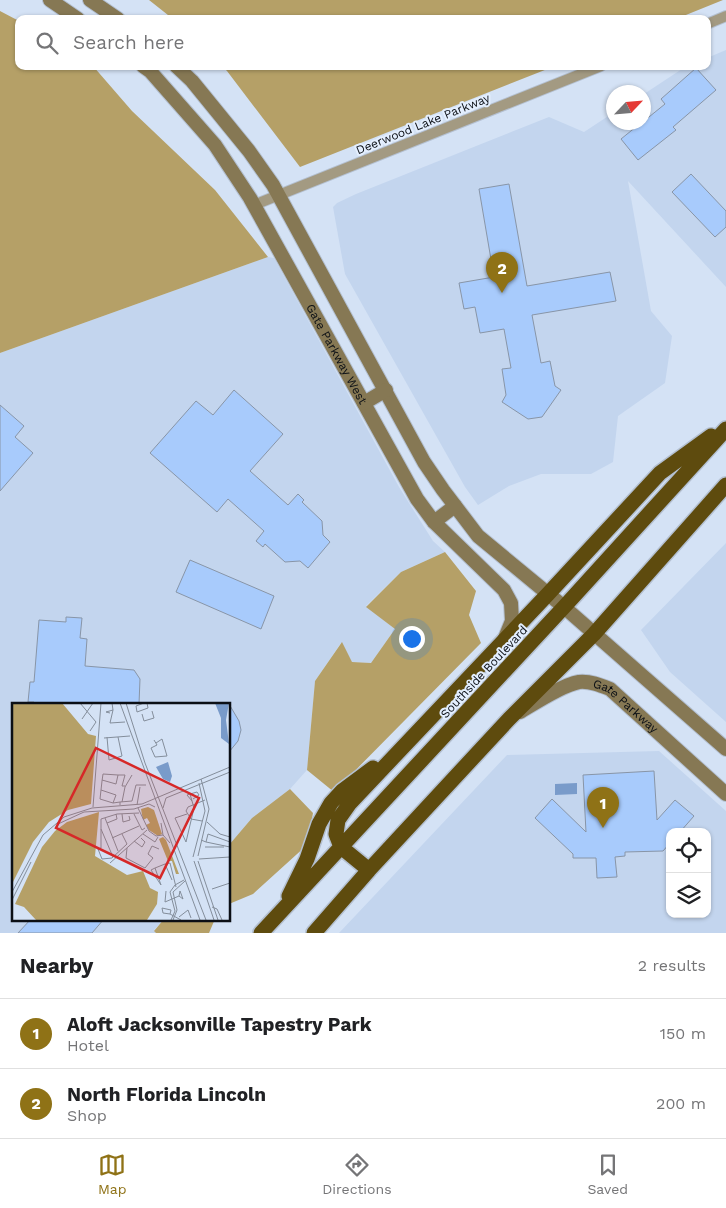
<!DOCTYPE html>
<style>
body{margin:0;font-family:"Work Sans",sans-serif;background:#f2f2f2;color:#202124}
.controls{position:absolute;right:15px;bottom:15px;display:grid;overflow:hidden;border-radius:10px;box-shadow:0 1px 4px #0004}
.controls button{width:45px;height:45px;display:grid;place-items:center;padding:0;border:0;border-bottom:1px solid #e0e0e0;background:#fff;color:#202124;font:25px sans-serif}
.compass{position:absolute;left:606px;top:85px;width:45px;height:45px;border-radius:50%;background:#fff;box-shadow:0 1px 4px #0004;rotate:64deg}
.you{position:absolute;left:411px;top:638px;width:18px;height:18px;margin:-12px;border:4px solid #fff;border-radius:50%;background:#1a73e8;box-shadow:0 0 0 8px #1a73e833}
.badge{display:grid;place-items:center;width:32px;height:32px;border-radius:50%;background:#8f7216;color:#fff;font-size:16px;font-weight:700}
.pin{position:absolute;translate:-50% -41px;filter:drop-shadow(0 1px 2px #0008)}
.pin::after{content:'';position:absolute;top:26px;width:18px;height:15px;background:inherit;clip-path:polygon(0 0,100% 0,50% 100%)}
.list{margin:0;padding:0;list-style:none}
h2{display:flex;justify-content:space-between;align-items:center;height:65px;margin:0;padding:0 20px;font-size:21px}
h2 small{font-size:16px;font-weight:400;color:#757577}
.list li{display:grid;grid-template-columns:32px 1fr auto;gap:15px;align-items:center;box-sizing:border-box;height:70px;padding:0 20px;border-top:1px solid #e0e0e0}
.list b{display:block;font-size:19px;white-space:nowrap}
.list p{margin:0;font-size:16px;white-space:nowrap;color:#757577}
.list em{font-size:16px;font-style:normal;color:#757577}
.icon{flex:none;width:28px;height:28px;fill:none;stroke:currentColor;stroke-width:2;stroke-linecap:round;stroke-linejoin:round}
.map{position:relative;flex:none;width:726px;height:933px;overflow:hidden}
.search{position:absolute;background:#fff;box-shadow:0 1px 4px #0004;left:15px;right:15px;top:15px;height:55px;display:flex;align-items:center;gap:12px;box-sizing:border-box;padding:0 18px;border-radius:10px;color:#757577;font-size:19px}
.sheet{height:205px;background:#fff}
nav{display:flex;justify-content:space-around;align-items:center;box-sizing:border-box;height:70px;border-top:1px solid #e0e0e0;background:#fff;font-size:14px;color:#757577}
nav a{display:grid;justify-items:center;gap:2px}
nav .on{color:#8f7216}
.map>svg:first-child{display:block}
</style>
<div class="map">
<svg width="726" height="933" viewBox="0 0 726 933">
<rect width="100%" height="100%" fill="#d4e2f5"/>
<path fill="#c3d5ee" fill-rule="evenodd" d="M726,50V287L628,181L651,311L672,336L665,383L618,416L613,462L591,474H541L509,486L478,505L465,487L345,274L333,207L337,203L356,194L549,117L584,132L613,113L614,122H644V94L685,67L707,66V58Z
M268,257L274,258L399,487L433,541L445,552L401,572L366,606L395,629L371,663L352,662L341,643L315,681L307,770L290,789L252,818L229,845V704H14V919H164L154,930L156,933H0V353Z
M726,543V722L670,672L641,630Z
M659,751L726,811V933H339L507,755ZM670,832H707V914H670Z"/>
<path fill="#b5a067" d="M149,0H723L676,19H173Z
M0,11L19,21V66H93L132,111L215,190L268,257L0,353Z
M222,66H555L300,167L227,71Z
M445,552L476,591L469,615L481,643L334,792L307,770L315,681L342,642L352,662L371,663L395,629L366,607L401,572Z
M290,789L313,813L307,845L253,894L229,904V845L252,818Z
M164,919H215L209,933H156L154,931Z"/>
<path fill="#799bca" d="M577,783V794L555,795V784Z"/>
<path fill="#a8cbfc" stroke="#8895a7" d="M696,68L716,90L673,127L676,130L638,160L621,139L642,122H644V121L665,104L661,99Z
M691,174L726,211V227L715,237L672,192Z
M509,184L527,286L610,272L616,301L532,315L541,363L550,361L555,386L561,390L542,417L528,419L502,402L506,395L502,369L511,368L504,329L480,333L475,307L464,309L459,283L494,277L479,189Z
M234,390L283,434L250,471L288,505L298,494L304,500L302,502L322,521L323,535L330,542L308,568L300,561L285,562L265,544L263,547L256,541L264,531L228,499L217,512L150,453L196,401L213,415Z
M0,405L24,426L15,437L33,453L0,491Z
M190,560L274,596L261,629L176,592Z
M66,617L82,618L80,638L87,639L85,666L134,670L140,679L139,704H34V702H28L30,682H34L39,620L66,622Z
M229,704L239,721L241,730L238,741L229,752Z
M654,771L657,820L675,800L694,816L680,832H670V843L663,851L625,852V856L615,857L617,877L597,878L596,858H573V854L535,818L552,799L586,832L583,775Z
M31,919H104L92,933H18Z"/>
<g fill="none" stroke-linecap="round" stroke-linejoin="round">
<defs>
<path id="street" d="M707,24L726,16
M254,205L601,66"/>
<g id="secondary">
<path d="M50,0L78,19"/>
<path d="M90,0L118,19"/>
<path id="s1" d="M143,66L150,71L215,145L250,198L417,499L434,522L504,590L511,603L512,621L505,638"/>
<path d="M176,66L192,81L249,151L273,185L424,462L443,490L478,536L564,607L726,749"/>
<path d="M364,403L386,390"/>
<path d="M434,522L455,506"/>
<path id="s2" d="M520,712C535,703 562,685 579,682C590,681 600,685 610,689L726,794"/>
</g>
<path id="highway" d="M369,870L341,847L336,834L338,820L350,803L548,594L660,473L711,436
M289,896L307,859L319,824L331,803L342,791L373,768
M261,933L564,607L726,429
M314,933L369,870L509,719L594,634L726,485"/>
</defs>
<use href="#street" stroke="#b4c0d1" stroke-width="12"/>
<use href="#secondary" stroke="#b4c0d1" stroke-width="16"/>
<use href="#highway" stroke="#b4c0d1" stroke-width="18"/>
<use href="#street" stroke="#a39a82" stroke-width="10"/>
<use href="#secondary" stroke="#867854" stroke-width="14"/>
<use href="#highway" stroke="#5e4b0e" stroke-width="15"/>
</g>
<g text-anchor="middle" stroke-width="4" stroke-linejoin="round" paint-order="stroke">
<g font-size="12" fill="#0b0f15" stroke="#e4effe">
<text transform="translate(423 124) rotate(-22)" y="4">Deerwood Lake Parkway</text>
<text dy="4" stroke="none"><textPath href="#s1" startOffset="349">Gate Parkway West</textPath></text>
<text transform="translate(484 672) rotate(-47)" y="4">Southside Boulevard</text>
<text dy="4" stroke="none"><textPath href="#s2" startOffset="121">Gate Parkway</textPath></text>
</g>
</g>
<g transform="translate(12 703)">
<rect width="218" height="218" fill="#d4e2f5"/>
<path d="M0,0H50L76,31L84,33L79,101L56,107L37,119L21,139L0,181ZM136,104L142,107L150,131L146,133L137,127L134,122L138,120L135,115L131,117L129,106ZM87,109L83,153L115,172L131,168L138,185L146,189L145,201L135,217H24L12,204L3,201L30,144L43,128L55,119ZM151,134L154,137L167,171H164L160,158H156L147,136Z" fill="#b5a067"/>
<path d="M203,0H217L214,17L217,41L209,35V15ZM156,59L160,73L158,79L151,76L144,64Z" fill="#799bca"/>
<path fill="none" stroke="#848e9b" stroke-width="1" d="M68,0L84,19L78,28M108,0L188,217M114,0L133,60L194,217M132,0L124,3L125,9L136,5L135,0M101,7L98,20L113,19M98,10L94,9L101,7L100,0M130,11L132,18L142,15L140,8M70,16L81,0M95,34L97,57L110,53L106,34M92,35L118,33M142,37L145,42L139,45L143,54L155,53L150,36L144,40M106,72H113L110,83H113M89,87L90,78L91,71L106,72L104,81L90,77M178,91L185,89L187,92L181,96M108,99L120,98L124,82H134M110,99L113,84L120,72M101,100L104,92L89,87L88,96L101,100L108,99V102M125,102L128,84M81,104L89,0M126,105L137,128L144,133L151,132M151,105L154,95L218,69M110,111L111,119L118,117L117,113M122,111L130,127L133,125M175,111L163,115L174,139L182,105L178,91L175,92L180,98M93,115L106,148M190,118L179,116L174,108L176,104L193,97M195,119L208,131L218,134M95,120L105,116L104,111M149,120L151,132L158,140M46,121L72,109L122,106L137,101L143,104M89,126L101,154M110,131L115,141L100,155L90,156L86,146L89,145V116L105,111L127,110M131,131L143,139L146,134M100,135L127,123M189,137L194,139L196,131L218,139M122,138L130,144L133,139L129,135M194,139L218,144M193,144H212M115,145L114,155L133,165L141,155L136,151L140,143L147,146M186,153L197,106L189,76M181,154L193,108L187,80M187,156L218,154M182,158L202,217M186,158L206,217M98,160L135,127M143,165L149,182L139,167L143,165L153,161M160,177L153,161L158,160L164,184M200,186L218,180M154,188L153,199L167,193L168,188L171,196L167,193M0,189L31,132L52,114L80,105L130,101L218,64M0,197L19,159M200,204L205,206L210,217M158,211L151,210L150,205L159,207L158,211L169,217M167,214L176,207L179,215M159,217L163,208L158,189L163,182L172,177M161,217L165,207L161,189L173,178"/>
<path fill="#d62828" fill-opacity="0.15" stroke="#d62828" stroke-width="2.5" d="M84,45L187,95L148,175L44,125Z"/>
<rect width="218" height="218" fill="none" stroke="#0b0f15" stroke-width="2.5"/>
</g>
</svg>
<div class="controls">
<button><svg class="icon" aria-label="locate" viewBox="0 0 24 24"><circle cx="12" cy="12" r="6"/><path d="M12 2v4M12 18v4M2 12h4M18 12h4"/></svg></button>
<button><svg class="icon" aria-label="layers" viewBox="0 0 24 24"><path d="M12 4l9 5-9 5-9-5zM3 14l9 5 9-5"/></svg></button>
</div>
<svg class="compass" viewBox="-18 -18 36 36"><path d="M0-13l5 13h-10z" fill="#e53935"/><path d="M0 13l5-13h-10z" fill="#757577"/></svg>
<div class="you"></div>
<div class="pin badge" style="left:603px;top:828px">1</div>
<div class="pin badge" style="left:502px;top:293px">2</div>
<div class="search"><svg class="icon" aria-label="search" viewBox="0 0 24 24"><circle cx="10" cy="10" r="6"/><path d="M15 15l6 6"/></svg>Search here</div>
</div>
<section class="sheet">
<h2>Nearby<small>2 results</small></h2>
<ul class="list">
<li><span class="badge">1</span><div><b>Aloft Jacksonville Tapestry Park</b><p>Hotel</p></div><em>150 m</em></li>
<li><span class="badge">2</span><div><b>North Florida Lincoln</b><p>Shop</p></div><em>200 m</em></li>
</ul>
</section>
<nav>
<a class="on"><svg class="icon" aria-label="map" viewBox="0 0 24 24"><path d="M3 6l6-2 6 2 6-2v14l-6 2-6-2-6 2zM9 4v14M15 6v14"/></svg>Map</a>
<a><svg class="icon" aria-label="directions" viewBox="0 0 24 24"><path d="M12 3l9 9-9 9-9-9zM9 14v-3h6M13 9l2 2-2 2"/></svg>Directions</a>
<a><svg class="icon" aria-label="saved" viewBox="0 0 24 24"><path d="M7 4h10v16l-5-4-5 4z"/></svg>Saved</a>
</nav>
